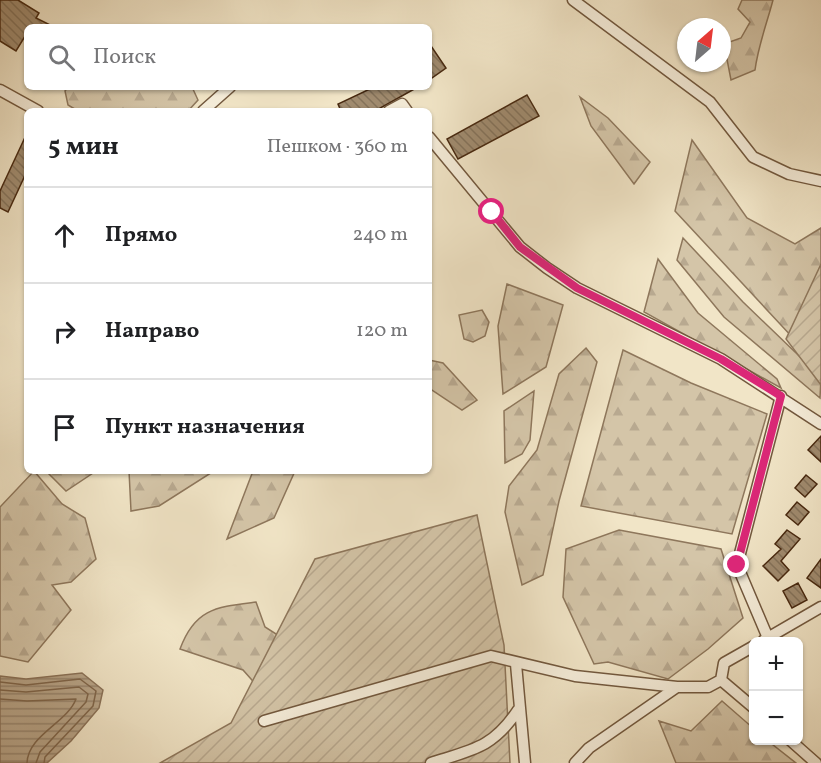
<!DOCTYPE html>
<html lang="ru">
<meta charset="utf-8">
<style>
body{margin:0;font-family:Vollkorn,serif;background:#f6f6f6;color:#202124}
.controls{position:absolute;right:18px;bottom:18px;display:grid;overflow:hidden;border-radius:9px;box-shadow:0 2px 4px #0004}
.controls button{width:54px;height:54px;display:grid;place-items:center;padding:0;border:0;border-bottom:2px solid #e0e0e0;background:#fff;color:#202124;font:30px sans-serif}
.compass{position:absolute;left:677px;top:18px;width:54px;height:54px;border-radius:50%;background:#fff;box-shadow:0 2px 4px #0004;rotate:28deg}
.stop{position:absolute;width:18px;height:18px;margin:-14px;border:4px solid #db2777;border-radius:50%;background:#fff}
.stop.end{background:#db2777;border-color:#fff;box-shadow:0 2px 6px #0008}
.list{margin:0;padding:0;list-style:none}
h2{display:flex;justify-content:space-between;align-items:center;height:78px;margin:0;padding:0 24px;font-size:26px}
h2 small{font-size:20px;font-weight:400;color:#757577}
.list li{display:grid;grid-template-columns:39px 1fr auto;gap:18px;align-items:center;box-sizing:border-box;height:96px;padding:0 24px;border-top:2px solid #e0e0e0}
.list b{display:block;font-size:22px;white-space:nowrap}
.list em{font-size:20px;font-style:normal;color:#757577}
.icon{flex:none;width:33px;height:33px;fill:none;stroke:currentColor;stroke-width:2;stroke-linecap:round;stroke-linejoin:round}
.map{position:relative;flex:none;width:821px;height:763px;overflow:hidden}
.search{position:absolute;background:#fff;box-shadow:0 2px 4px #0004;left:24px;top:24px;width:408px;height:66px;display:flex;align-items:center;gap:15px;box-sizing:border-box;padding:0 21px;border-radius:9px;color:#757577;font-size:22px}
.panel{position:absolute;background:#fff;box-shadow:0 2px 4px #0004;left:24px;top:108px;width:408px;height:366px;border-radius:9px}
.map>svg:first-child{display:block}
</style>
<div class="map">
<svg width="821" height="763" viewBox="0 0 821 763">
<defs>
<pattern id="forest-firs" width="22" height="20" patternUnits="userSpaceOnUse" patternTransform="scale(1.5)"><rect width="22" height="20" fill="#d4c5a8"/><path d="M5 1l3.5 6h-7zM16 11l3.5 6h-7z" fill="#b8a990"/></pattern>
<pattern id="garden-furrows" width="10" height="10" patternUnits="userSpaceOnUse" patternTransform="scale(1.5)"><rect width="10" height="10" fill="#d4c5a8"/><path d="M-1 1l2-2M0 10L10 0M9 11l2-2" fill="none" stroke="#b8a990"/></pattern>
<pattern id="water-rules" width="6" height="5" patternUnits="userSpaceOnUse" patternTransform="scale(1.5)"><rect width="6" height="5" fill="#b8a589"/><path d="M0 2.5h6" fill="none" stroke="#98866f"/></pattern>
<pattern id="building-back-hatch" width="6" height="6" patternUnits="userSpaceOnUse" patternTransform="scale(1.5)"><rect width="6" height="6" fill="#a08b6f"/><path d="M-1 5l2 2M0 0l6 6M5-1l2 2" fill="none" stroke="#84725a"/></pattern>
</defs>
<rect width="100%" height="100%" fill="#f1e5c7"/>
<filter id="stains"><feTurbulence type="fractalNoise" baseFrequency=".00333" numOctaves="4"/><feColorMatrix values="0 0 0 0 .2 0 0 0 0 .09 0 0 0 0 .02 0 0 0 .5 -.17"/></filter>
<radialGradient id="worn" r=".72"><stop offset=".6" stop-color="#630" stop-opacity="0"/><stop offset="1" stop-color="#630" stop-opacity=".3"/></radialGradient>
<path fill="url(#forest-firs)" stroke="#8e775c" stroke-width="1.5" d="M742,0H773C767,23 758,46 755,70L731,80L724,44L741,38L750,22L738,9Z
M68,87H192L198,100L188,111H78L68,105L65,91Z
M580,97L608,118L650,162L634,184L591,126Z
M692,140L747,218L795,244L821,228V368L675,211Z
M683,238L743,302L821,377L820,398L724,317L677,260Z
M658,259L698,313L777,379L781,388L644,312Z
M507,284L563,305L546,367L503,394L498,326Z
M482,310L489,322L485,336L473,342L464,339L459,315Z
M586,348L597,362L559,501L543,575L522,585L505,512L509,486L537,450L559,374Z
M623,350L691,383L767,414L732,534L581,506Z
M429,360L443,363L477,400L462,410L429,388Z
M534,391L530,440L522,454L505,463L504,411Z
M34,471L62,504L85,518L96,559L71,582L52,585L71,610L28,662L0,656V507Z
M46,471H96L66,491Z
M129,471H214L159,506L131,511Z
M253,471H295L274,518L227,539Z
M619,530L721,549L743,618L708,649L668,679L608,662L594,664L563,597L566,549Z
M256,602L265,627L309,655L273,704L243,670L180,649C195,608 217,607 256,602Z
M722,701L753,728L754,740L768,741L796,763H676L659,721L691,731Z"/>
<path fill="url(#garden-furrows)" stroke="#8e775c" stroke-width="1.5" d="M821,264V385L786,339Z
M477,515L504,645L510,763H160L231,723L315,559Z"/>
<path fill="url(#water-rules)" stroke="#8b7359" stroke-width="1.5" d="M82,673L103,690L99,708L71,741L47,763H0V676L26,679Z"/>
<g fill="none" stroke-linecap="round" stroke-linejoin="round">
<path stroke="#80674c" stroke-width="1.5" d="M0,682L26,685L80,679L96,691L93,706L45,757L44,763
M0,690L26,692L79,687L88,694L86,702L40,752L36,763
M0,699L27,701L76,699C67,723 28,735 27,763"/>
</g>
<path fill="url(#building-back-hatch)" stroke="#482910" stroke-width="1.5" d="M0,0H18L39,13L36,18L54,27H27V33L16,51L0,41Z
M429,43L446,68L429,80Z
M374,87H418L375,111H341L338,104Z
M527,95L539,116L458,159L447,139Z
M27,133V171L8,212L0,208V191Z
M821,436V462L808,450Z
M806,475L817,484L805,497L795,488Z
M797,502L809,512L798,525L786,515Z
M787,530L800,539L781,561L789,570L778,581L763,566L781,549L775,544Z
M821,559V588L807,578Z
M798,583L807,600L792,608L783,591Z"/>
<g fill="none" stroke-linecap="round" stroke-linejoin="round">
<defs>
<path id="minor" d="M573,0L710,102L753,157L789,174L821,181
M0,90L38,111
M203,111L230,87
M389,111L402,104L407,111
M429,137L520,247L547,268L577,288L721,359L821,424
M768,638L737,565L781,396
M764,640L821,607
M516,664L525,763
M721,680L724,663L754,646
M721,680L754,708
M264,721L491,656L575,676L677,687
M790,740L816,763
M431,763C472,750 493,748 518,710
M575,763L589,748L677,687H708L721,680"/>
</defs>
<use href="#minor" stroke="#72583e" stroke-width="13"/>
<use href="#minor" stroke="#f6eedb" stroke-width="10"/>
</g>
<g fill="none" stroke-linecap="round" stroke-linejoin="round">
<path stroke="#db2777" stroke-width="8" d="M492,212L520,247L577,288L721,359L781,396L737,565"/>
</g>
<rect width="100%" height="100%" filter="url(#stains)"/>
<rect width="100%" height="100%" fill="url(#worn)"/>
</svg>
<div class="controls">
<button>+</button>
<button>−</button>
</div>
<svg class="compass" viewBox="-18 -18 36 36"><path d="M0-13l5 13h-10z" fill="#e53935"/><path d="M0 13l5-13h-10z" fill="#757577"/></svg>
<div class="stop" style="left:492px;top:212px"></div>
<div class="stop end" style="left:737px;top:565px"></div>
<div class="search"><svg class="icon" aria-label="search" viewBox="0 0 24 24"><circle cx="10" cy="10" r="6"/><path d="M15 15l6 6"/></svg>Поиск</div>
<section class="panel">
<h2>5 мин<small>Пешком · 360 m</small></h2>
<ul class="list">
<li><svg class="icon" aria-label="ahead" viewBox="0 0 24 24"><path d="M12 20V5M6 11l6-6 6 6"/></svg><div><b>Прямо</b></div><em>240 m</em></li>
<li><svg class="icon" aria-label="right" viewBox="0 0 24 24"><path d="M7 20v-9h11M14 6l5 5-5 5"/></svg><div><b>Направо</b></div><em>120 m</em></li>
<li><svg class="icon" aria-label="arrive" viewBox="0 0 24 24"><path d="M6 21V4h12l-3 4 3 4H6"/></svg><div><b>Пункт назначения</b></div></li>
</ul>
</section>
</div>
